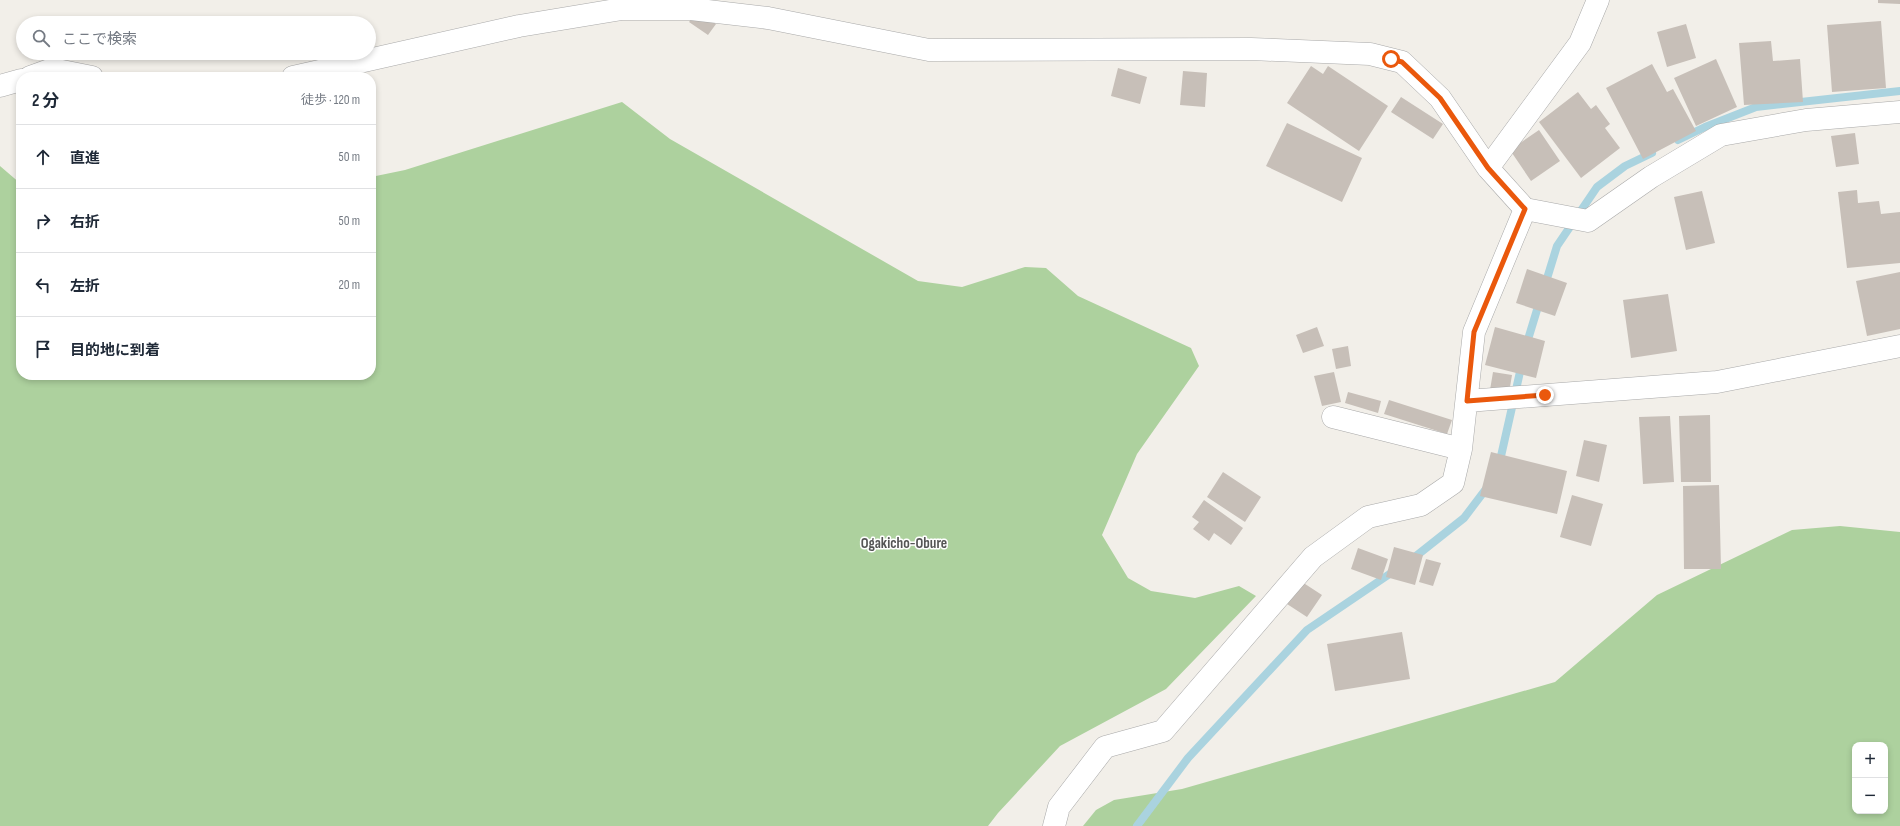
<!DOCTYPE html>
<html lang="ja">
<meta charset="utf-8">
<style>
body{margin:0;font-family:"Sofia Sans Condensed","Noto Sans JP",sans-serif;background:#f6f6f7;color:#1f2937}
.controls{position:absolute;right:12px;bottom:12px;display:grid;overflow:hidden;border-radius:8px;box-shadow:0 2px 6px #0003}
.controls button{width:36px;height:36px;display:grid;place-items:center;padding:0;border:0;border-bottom:1px solid #e0e1e3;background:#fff;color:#1f2937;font:20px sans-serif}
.stop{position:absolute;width:12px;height:12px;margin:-9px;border:3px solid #ea580c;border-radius:50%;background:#fff}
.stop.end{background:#ea580c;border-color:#fff;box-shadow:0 1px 4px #0008}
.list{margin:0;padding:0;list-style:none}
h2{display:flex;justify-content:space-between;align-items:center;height:52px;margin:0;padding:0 16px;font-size:17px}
h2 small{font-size:13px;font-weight:400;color:#747a83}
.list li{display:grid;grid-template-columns:26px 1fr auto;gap:12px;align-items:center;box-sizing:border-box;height:64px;padding:0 16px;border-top:1px solid #e0e1e3}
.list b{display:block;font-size:15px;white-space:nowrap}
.list em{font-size:13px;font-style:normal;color:#747a83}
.icon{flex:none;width:22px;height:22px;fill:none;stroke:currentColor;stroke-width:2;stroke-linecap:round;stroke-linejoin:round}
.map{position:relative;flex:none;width:1900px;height:826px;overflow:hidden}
.search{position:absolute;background:#fff;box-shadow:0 2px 6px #0003;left:16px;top:16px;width:360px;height:44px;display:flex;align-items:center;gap:10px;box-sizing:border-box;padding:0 14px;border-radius:22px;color:#747a83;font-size:15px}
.panel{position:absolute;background:#fff;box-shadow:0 2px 6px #0003;left:16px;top:72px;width:360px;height:308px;border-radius:16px}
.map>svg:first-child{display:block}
</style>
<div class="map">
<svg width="1900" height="826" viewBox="0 0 1900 826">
<rect width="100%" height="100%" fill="#f2efe9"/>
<path fill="#add19e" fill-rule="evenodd" d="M622,102L670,139L918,281L962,287L1025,267L1046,268L1078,296L1191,348L1199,366L1137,454L1102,535L1128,578L1151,591L1195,598L1239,586L1256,596L1166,689L1060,746L998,813L988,826H0V166L21,184V375H371V177L405,170Z
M1840,526L1900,532V826H1083L1096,810L1114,800L1182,789L1555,682L1657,595L1792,530ZM1855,745H1885V811H1855Z"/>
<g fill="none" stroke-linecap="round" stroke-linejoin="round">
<path stroke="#aad3df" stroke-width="8" d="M1678,140L1705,127L1756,107L1900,91
M1545,285L1557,246L1597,187L1625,166L1652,153
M1526,346L1540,300
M1499,465L1522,363
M1411,560L1464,518L1486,489
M1137,826L1188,758L1307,630L1394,571"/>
</g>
<path fill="#c7bfb8" d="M1878,0H1900V4L1878,3Z
M697,12L716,24L708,35L689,22Z
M1881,21L1886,88L1832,92L1827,25Z
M1686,24L1696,58L1667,67L1657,32Z
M1771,41L1773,61L1800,59L1803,102L1744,105L1739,43Z
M1716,59L1737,107L1696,126L1674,78Z
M1652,64L1667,92L1673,89L1696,131L1643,159L1606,88Z
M1311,66L1323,74L1328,66L1388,106L1359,151L1287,103Z
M1118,68L1147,77L1140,104L1111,96Z
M1183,71L1207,73L1205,107L1180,105Z
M1578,92L1591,109L1596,105L1610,124L1605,128L1620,148L1581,178L1539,122Z
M1401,97L1443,124L1433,139L1391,112Z
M1287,123L1362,158L1342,202L1266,166Z
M1539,130L1560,161L1531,181L1510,150Z
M1855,133L1859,164L1836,167L1831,136Z
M1857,190L1858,203L1879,201L1881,214L1900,212V263L1847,268L1838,192Z
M1702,191L1715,243L1686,250L1674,197Z
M1527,269L1567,283L1555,316L1516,303Z
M1900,272V329L1867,336L1856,281Z
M1668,294L1677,351L1631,358L1623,300Z
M1317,327L1324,346L1303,353L1296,335Z
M1495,327L1545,341L1536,378L1485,365Z
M1348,346L1351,366L1336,369L1332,349Z
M1334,372L1341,402L1322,406L1314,376Z
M1493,372L1512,375L1509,393L1490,390Z
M1348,392L1381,401L1378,413L1345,403Z
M1389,400L1452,420L1447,434L1384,414Z
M1710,415L1711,482H1681L1679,416Z
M1670,416L1674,482L1643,484L1639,417Z
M1584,440L1607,445L1599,482L1576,476Z
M1491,452L1567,471L1557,514L1480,496Z
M1223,472L1261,497L1245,522L1207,497Z
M1719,485L1721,569H1684L1683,486Z
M1572,495L1603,504L1591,546L1560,537Z
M1204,500L1243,528L1231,545L1214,533L1209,541L1193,529L1199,522L1192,517Z
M1394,547L1423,555L1415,585L1386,577Z
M1358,548L1388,559L1381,580L1351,569Z
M1426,559L1441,563L1433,586L1419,582Z
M1302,582L1322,595L1307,617L1287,604Z
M1402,632L1410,679L1335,691L1327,644Z"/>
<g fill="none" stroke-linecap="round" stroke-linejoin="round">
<defs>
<path id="minor" d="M30,77L52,69L92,77
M293,77L519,26L622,9H691L768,18L929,50L1251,49L1370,54L1402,62L1440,98L1488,168L1525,209L1588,221L1651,177L1721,135L1806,120L1900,112
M0,86L21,80
M1488,168L1580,43L1598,0
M1467,401L1717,382L1900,346
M1333,417L1461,449
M1054,826L1059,807L1105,747L1163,731L1313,557L1368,517L1421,505L1453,483L1461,449L1474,332L1525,209"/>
</defs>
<use href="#minor" stroke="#a9a9a9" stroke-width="23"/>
<use href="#minor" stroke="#fff" stroke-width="22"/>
</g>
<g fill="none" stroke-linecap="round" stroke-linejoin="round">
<path stroke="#ea580c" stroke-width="5" d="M1391,59L1402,62L1440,98L1488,168L1525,209L1474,332L1467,401L1545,395"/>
</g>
<g text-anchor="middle" stroke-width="3" stroke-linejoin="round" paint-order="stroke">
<g font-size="15" font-weight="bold" fill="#555" stroke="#fff">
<text x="904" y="548">Ogakicho-Obure</text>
</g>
</g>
</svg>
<div class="controls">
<button>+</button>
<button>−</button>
</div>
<div class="stop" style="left:1391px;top:59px"></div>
<div class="stop end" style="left:1545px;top:395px"></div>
<div class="search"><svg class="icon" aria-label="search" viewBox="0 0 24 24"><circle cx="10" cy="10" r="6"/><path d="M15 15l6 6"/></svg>ここで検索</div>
<section class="panel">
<h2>2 分<small>徒歩 · 120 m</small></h2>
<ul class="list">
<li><svg class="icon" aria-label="ahead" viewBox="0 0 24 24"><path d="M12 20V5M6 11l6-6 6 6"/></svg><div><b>直進</b></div><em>50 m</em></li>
<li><svg class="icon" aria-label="right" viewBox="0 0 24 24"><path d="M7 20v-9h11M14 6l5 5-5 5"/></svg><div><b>右折</b></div><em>50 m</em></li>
<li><svg class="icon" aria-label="left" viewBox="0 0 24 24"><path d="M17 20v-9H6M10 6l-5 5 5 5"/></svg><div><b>左折</b></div><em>20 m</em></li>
<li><svg class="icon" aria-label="arrive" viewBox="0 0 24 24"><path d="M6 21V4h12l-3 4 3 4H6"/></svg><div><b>目的地に到着</b></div></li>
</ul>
</section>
</div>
